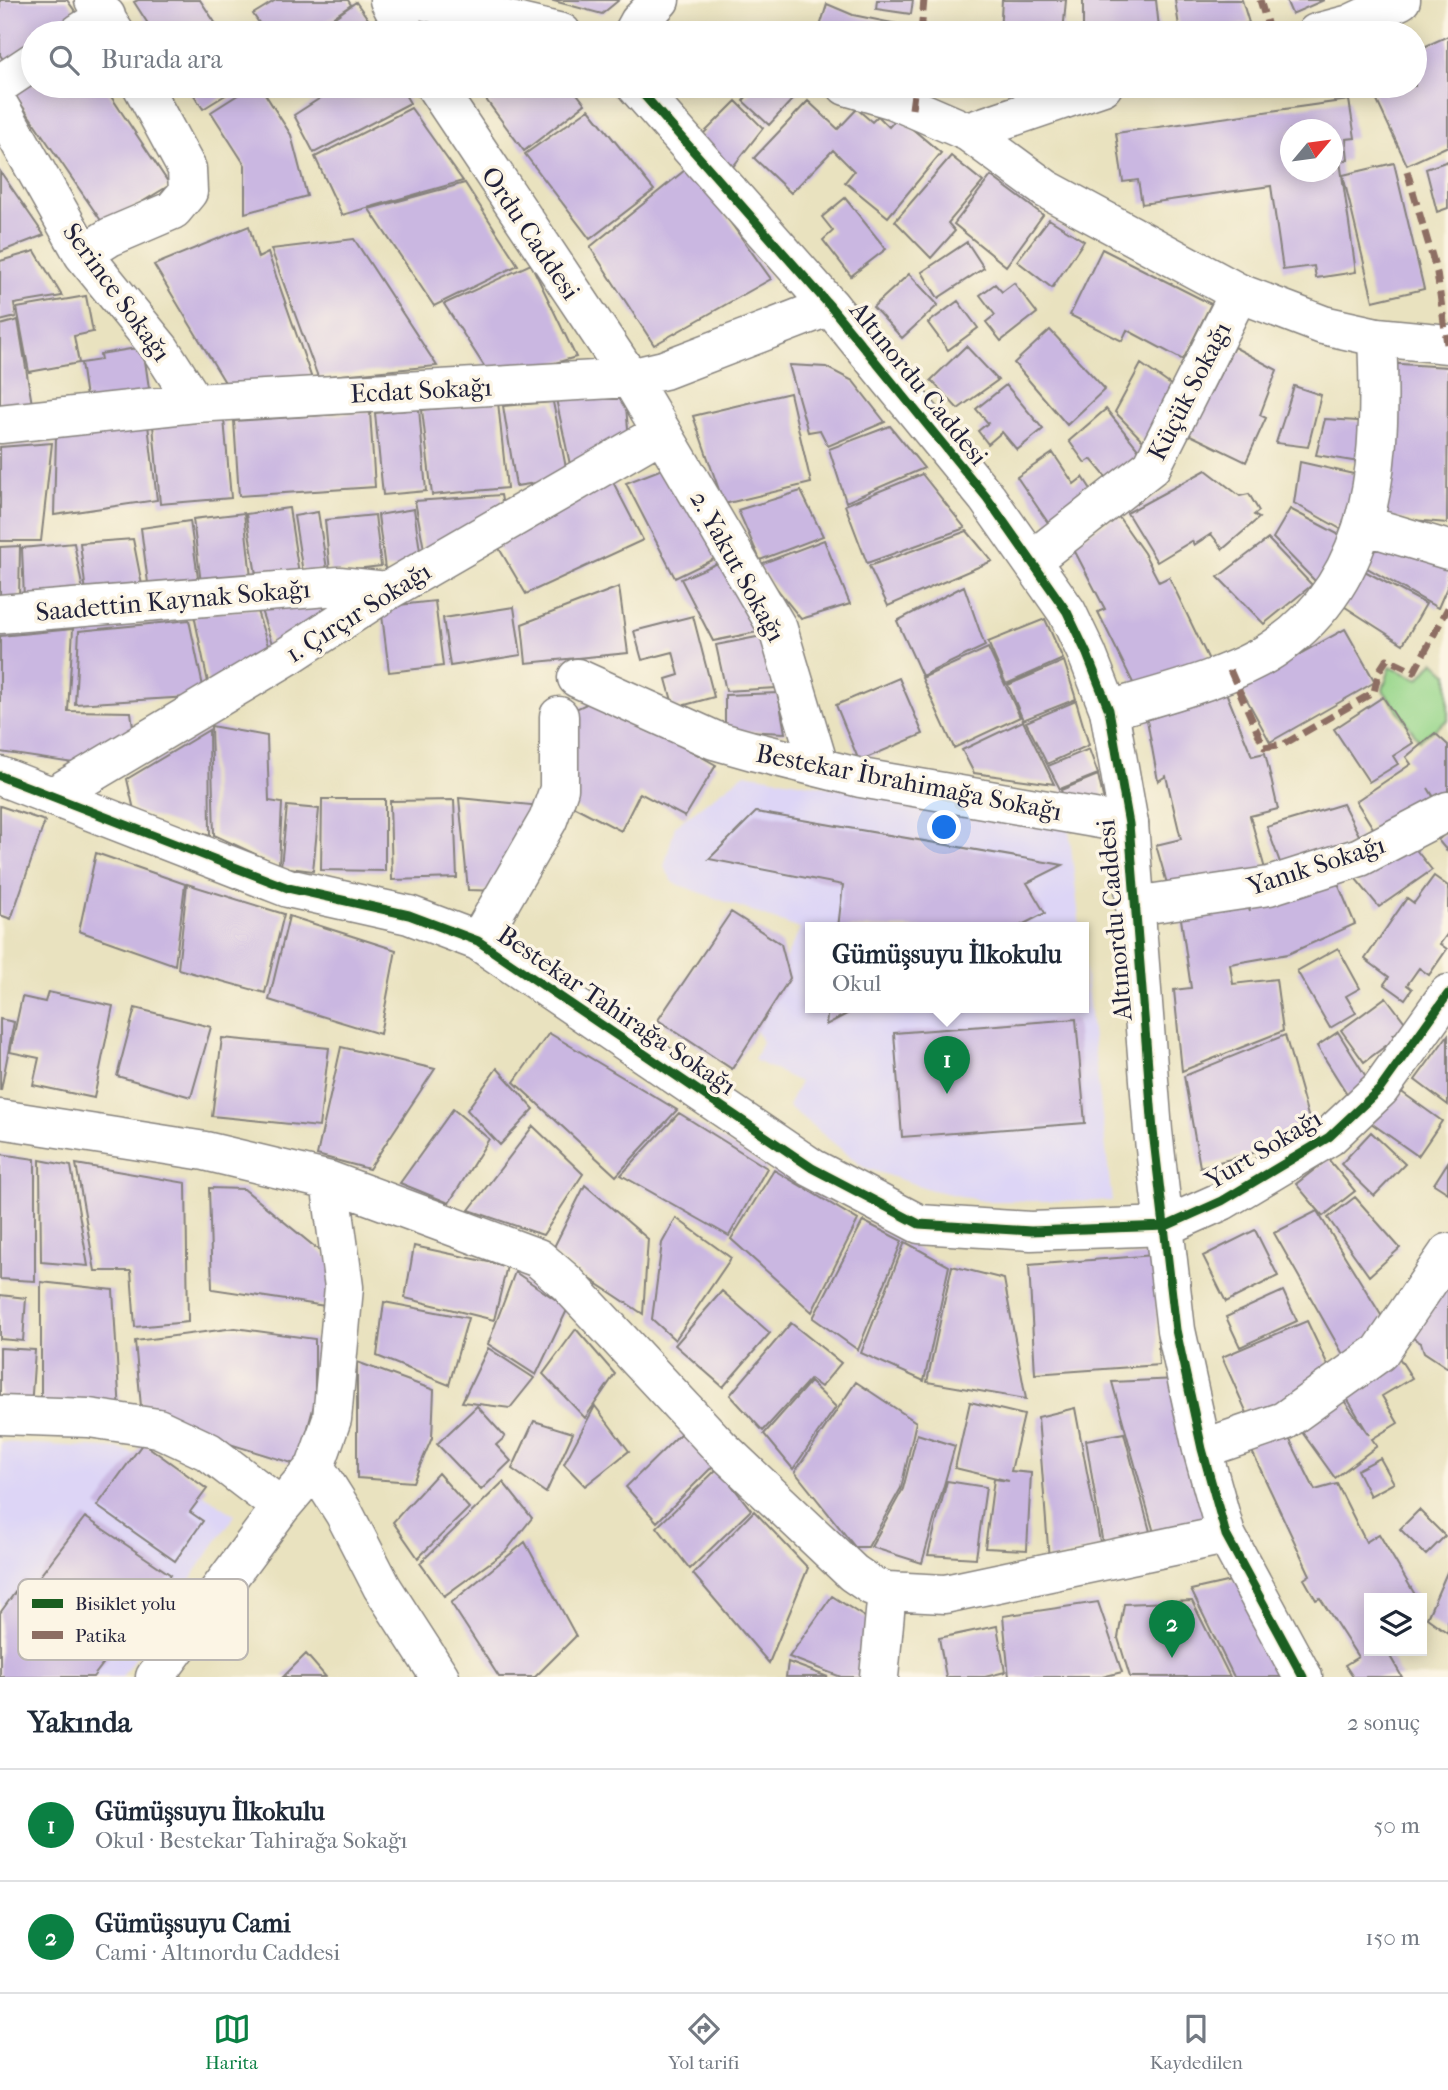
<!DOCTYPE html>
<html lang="tr">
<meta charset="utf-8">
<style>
body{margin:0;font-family:"IM FELL French Canon",serif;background:#f6f6f7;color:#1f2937}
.controls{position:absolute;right:21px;bottom:21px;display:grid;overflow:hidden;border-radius:0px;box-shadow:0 4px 18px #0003}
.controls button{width:63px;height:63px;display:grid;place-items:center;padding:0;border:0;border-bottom:2px solid #e0e1e3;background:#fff;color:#1f2937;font:35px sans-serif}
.compass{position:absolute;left:1280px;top:119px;width:63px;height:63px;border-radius:50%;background:#fff;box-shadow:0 4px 18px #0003;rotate:61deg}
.you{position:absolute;left:945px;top:828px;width:24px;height:24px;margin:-18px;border:5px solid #fff;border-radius:50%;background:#1a73e8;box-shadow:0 0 0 10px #1a73e833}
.badge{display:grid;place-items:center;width:46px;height:46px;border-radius:50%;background:#0b8043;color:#fff;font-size:23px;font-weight:700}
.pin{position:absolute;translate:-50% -58px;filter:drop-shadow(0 2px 4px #0008)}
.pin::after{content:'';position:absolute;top:37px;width:24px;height:21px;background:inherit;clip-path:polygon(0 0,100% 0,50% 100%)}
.popup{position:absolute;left:805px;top:922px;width:284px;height:91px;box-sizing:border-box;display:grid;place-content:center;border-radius:0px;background:#fff;filter:drop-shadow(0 2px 5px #0005);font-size:23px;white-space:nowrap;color:#747a83}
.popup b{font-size:26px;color:#1f2937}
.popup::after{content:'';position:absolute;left:50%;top:100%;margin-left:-14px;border:14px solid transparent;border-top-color:#fff}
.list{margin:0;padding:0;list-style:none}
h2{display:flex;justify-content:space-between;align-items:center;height:91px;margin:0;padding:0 28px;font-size:30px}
h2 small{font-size:23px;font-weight:400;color:#747a83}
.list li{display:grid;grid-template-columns:46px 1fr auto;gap:21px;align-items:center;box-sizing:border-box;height:112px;padding:0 28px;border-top:2px solid #e0e1e3}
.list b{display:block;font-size:26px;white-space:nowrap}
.list p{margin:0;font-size:23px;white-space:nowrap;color:#747a83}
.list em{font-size:23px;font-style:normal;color:#747a83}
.icon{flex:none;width:38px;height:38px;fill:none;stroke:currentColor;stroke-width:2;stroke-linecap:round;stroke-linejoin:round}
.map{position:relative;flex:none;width:1448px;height:1677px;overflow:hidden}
.search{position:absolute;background:#fff;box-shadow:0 4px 18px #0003;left:21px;right:21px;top:21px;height:77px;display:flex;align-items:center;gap:18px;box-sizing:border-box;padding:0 24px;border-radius:38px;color:#747a83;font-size:26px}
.sheet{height:315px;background:#fff}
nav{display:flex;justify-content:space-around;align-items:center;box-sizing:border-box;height:98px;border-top:2px solid #e0e1e3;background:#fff;font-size:19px;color:#747a83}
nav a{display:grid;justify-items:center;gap:4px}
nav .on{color:#0b8043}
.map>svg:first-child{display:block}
</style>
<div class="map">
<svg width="1448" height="1677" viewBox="0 0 1448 1677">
<rect width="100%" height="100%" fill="#fcf5e5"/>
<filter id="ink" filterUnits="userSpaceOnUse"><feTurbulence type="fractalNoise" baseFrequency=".0143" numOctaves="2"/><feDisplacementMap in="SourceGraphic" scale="14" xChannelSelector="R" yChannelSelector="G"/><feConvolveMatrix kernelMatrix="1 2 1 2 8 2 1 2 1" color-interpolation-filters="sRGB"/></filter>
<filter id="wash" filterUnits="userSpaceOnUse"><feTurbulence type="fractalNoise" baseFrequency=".00686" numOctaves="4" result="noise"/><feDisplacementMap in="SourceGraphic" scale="28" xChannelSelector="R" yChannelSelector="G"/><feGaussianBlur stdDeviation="1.57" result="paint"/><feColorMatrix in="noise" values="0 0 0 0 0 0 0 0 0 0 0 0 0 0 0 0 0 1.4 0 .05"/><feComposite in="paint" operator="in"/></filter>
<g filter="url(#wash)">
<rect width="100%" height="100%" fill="#e9e2bf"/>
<path fill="#ddd5f6" d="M745,773L1069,828L1080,928H810V1008H1084V962L1112,1201H983L932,1190L863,1167L788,1106L800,1082L754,1060L762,1042L753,1024L800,929L674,883L664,867L675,826Z
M0,1442L120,1449L149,1459L235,1515L122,1677H0Z"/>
<path fill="#99d78c" stroke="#5e7c64" stroke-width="2" d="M1434,661L1448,674V720L1419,740L1383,690L1390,667L1419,679Z"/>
<g id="blocks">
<path fill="#cab7e1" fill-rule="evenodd" d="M0,0H67L82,21L60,33H33V50L7,65L0,55Z
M138,0H200L222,33H154L134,2Z
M276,0H348L351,5L310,33H266L253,14Z
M550,0H619L602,14Z
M877,0H913L911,14L876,9Z
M1002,0H1066L1063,33H1000Z
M1083,0H1156L1159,28L1140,33H1083Z
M1175,0H1242L1249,23L1201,33H1180Z
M1286,0H1324L1292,14Z
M356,2L378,33H313Z
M827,4L853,15L912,27L911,33H818Z
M1448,36V146L1407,165L1370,86H1415V51Z
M33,74V86H104L170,185L104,225L10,88Z
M188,86H240L203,109Z
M252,86H260L291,135L307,196L245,213V165L211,112Z
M339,86H400L410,103L314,153L294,115Z
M476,86H571L585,104L524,151Z
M755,86H794L802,89L769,125L743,101Z
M1349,100L1355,138L1346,139L1348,160L1340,161L1356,272L1316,278L1314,266L1283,270L1271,186L1142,204L1138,180L1123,182L1116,133ZM1290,130H1333V172H1290Z
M736,101L763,128L728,173L696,141Z
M808,101L838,129L857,109L872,122L878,116L889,127L898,117L941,153L888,217L845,182L854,171L833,150L791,193L754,158Z
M411,108L463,181L342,215L315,157Z
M589,109L654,190L590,239L525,154Z
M951,156L983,182L948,223L955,231L931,258L895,221Z
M1448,161V208L1437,212L1426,169Z
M1394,163L1424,289L1373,301L1343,175Z
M690,166L771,279L654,345L590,247Z
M0,171L44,235L0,252Z
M991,176L1043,215L1006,266L954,224Z
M465,183L518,265L434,306L369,209Z
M845,198L886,249L851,276L823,240L833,231L822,217Z
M1049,219L1084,241L1052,288L1017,261Z
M249,226L258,258L268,253L312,379L229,389L154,265Z
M354,239L437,366L318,377L271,249Z
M967,242L984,268L938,298L922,272Z
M1102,249L1211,304L1183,360L1127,330L1122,341L1070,315Z
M35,251L62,296L14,304L16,317L0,321V261Z
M531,264L576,357L524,372L486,369L444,304Z
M909,274L938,305L902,338L873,307Z
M1014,283L1037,313L1001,341L986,322L995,315L980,295L995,284L1002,292Z
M86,296L93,332L74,336L79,363L29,372L17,308Z
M958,301L978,328L948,350L928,323Z
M18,320L32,404L0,406V325Z
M1050,330L1105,389L1067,425L1014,363Z
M966,346L998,380L958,409L931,380Z
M143,347L150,395L87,404L81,363L101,360L100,354Z
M1234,347L1277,370L1260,415L1266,418L1246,462L1184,432L1207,390L1211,392Z
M1384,363L1448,367L1447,523L1377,517Z
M1141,364L1178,390L1149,447L1115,412Z
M789,365L826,367L853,381L885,422L828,446L820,430L808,432Z
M1006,385L1043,429L1017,450L1002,432L988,444L978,431L988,423L976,409Z
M1294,386L1321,395L1308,447L1276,443Z
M790,393L811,483L724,504L693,416Z
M625,397L629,439L572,474L556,399Z
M498,402L507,488L432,495L422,410Z
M553,402L568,478L516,486L503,406Z
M419,409L426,491L383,495L375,413Z
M1106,409L1144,456L1111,483L1091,459L1085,463L1069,441Z
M370,412L375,487L239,496L234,421Z
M224,419L231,498L160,504L153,425Z
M1325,419L1374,422L1365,463L1316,455Z
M148,425L157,500L54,515L56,437Z
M890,426L924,468L846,502L829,449Z
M52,443L41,541H0V447Z
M1053,453L1074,484L1083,477L1094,494L1051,527L1017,477Z
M1300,462L1358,475L1346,532L1294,503Z
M670,466L720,556L675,578L626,483Z
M1206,470L1240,496L1249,494L1259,511L1254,515L1259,518L1223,549L1211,534L1194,545L1192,541L1157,562L1127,513Z
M922,474L965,528L867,563L845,505Z
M613,482L643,540L526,594L497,545Z
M801,491L823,536L760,560L738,510Z
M501,495L504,512L426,560L415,501Z
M289,508L299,574L257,581L246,514Z
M414,509L422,565L385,569L378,515Z
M1290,509L1347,539L1320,586L1273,538Z
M318,512L327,569L303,573L294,516Z
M244,513L251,578L201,583L193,519Z
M375,515L381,566L330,572L325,520Z
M1118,516L1144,553L1159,582L1169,577L1209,660L1139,695L1098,612L1105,609L1071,544Z
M190,521L199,585L149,591L141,528Z
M967,531L992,561L888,606L869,566Z
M1379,534L1448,567V585L1438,608L1362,565Z
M133,539L143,590L86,593L80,543Z
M1268,539L1312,585L1264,624L1218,577Z
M824,540L850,604L801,619L758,565Z
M74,543L84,596L24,599L22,548Z
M20,546L19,599L0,602V547Z
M725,560L762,631L713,641L681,579Z
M1361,569L1426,604L1403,644L1342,605Z
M964,586L985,646L922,676L897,621Z
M619,587L628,653L526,663L522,624Z
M329,598L340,621L277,659L260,607Z
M435,601L443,666L389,672L381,607Z
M514,607L521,655L450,666L443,618Z
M256,608L273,661L210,692L194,615Z
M693,616L714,697L674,708L666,679L679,675L673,652L642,660L634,631Z
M1045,619L1063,659L1006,684L988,642Z
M189,620L205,696L75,704L79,631Z
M73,629L68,711L131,712L135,742L93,766L0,752V636Z
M1345,629L1375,682L1270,742L1240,687Z
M767,635L777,688L726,691L716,645Z
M988,648L1020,717L954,748L922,678Z
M1064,661L1076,699L1023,720L1008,685Z
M899,678L923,734L859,761L836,705Z
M1225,690L1252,756L1265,753L1278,809L1250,816L1265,869L1170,894L1156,845L1181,839L1166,776L1158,781L1147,720Z
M778,693L785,733L725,730V695Z
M1383,697L1413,743L1393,756L1398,764L1369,782L1334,729Z
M597,699L716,765L685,817L640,793L621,831L573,806L567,713Z
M1076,701L1089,745L1047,764L1026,722Z
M1023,721L1054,784L974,773L962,750Z
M211,726L267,736L269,801L282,803L279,865L214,835Z
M209,730L210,836L134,810L127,779Z
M1435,733L1448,745V803L1442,809L1428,788L1437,803L1380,839L1356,801L1411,764L1406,757Z
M1089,749L1098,774L1060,789L1048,766Z
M1098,775L1106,810L1066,806L1061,790Z
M459,798L542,806L503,891L468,890Z
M322,799H385V871L321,870Z
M454,800L457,878L392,880L390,801Z
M1343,804L1361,839L1285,876L1267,827Z
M0,806L45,821L11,919L0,915Z
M287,806L319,809L313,871L281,867Z
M756,812L1063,865L1027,883L1045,913L1016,928H838L843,885L709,859Z
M1448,831V852L1438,840Z
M1409,841L1432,870L1379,907L1351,873Z
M96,853L185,884L175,965L79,931Z
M1434,876L1448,886V933L1440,944L1447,949L1429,975L1419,968L1407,985L1412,989L1405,999L1384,984L1389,977L1365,959L1407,898L1414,903Z
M1336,879L1355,924L1288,954L1230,964L1233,984L1276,979L1283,1031L1182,1071L1174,990L1191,988L1180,912L1247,903L1250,912L1248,900Z
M187,884L284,914L265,993L178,969Z
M731,912L781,944L790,978L732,1069L658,1020Z
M289,916L396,950L380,1034L269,1000Z
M1338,948L1360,988L1346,996L1356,1013L1330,1028L1297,971Z
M48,992L113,1006L94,1098L33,1085L39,1058L10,1052L22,997L45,1002Z
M1386,997L1407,1025L1393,1035L1395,1039L1364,1062L1341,1030Z
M135,1008L211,1027L191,1097L117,1076Z
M828,1008H858L826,1025Z
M0,1019L14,1022L1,1090H0Z
M1076,1019L1085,1123L902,1137L894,1033Z
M1338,1032L1370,1083L1349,1097L1317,1046Z
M549,1033L677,1110L616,1176L514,1082Z
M1285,1035L1314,1137L1200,1167L1184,1076Z
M1448,1035V1105L1415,1080Z
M222,1038L329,1048L319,1127L212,1116Z
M341,1047L435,1069L369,1169L317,1155Z
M497,1068L534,1109L500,1145L467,1110Z
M1396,1088L1442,1121L1418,1156L1371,1123Z
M453,1109L489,1139L449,1203L400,1183Z
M679,1113L767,1168L729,1236L621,1175Z
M533,1126L583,1174L543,1235L469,1210Z
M1371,1132L1405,1164L1374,1196L1341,1164Z
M0,1154L35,1159V1281L0,1279Z
M1328,1159L1355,1191L1323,1216L1296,1184Z
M40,1160L71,1166L88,1266L41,1262Z
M1448,1162V1193L1434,1184Z
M76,1164L186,1183L188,1322L135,1327L131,1271H95Z
M774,1170L858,1220L812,1312L731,1239Z
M585,1185L648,1239L643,1314L551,1253Z
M209,1188L244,1189L332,1261V1307L212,1289Z
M1355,1197L1400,1248L1369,1276L1328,1218Z
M1317,1211L1389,1328L1349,1365L1274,1233Z
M676,1218L731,1258L675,1340L652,1319L662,1243Z
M863,1221L902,1241L858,1350L813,1318Z
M1255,1230L1278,1276L1226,1302L1203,1256Z
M905,1242L949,1266L924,1381L861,1353Z
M414,1246L507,1266L494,1320L405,1298Z
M1154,1255L1159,1365L1035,1374L1029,1265Z
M1448,1256V1368L1424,1352L1421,1343L1401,1331Z
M952,1266L1004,1279L1026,1399L927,1382Z
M515,1272L568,1308L536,1375L488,1344Z
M41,1282L113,1290L120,1413L41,1403Z
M722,1291L770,1333L723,1387L675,1345Z
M1283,1291L1297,1321L1240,1347L1226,1317Z
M0,1295L26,1298L23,1341L0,1339Z
M384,1302L468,1318L449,1385L377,1356Z
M1307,1321L1335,1380L1250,1420L1222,1357Z
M791,1323L841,1363L821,1387L810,1379L763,1431L730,1395Z
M235,1328L315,1339V1401L298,1465L142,1417L135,1341Z
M576,1329L615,1374L585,1418L543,1374Z
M0,1348L35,1350L31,1408L0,1406Z
M488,1348L534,1378L510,1408L462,1402Z
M1396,1353L1412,1378L1382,1396L1398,1423L1372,1439L1377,1446L1335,1478L1294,1421L1336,1390L1369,1435L1341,1388Z
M357,1362L434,1390L432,1438L413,1482L357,1478Z
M1178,1379L1216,1528L1156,1540L1112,1382Z
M810,1382L836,1407L793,1469L764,1434Z
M856,1382L916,1422L901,1488L868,1547H855L795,1472Z
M970,1402L1024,1415L1011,1471L1031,1473L1027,1550L985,1548L994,1479L1009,1481L955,1468Z
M477,1406L505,1437L496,1445L511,1461L481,1490L437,1444Z
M595,1406L629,1451L585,1486L564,1464Z
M1075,1408L1101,1547L1049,1560L1038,1417Z
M534,1421L573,1433L546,1493L512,1469Z
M1282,1424L1315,1490L1337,1484L1366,1542L1379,1534L1417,1598H1369V1651H1387L1402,1677H1353L1345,1665L1358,1657L1320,1598L1316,1600L1304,1579L1310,1575L1249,1445Z
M685,1429L715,1464L657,1522L626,1487Z
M1124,1433L1152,1539L1103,1545L1086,1440Z
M917,1434L955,1446L922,1563L871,1547L903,1489Z
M143,1443L207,1489L190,1512L203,1521L175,1561L97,1506Z
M1380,1458L1394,1483L1370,1496L1357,1470Z
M718,1468L751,1510L690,1569L657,1527Z
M438,1473L469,1508L418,1558L393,1522Z
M947,1481L986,1487L976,1558L928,1555Z
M503,1482L532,1518L506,1551L444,1596L420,1563Z
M1419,1510L1445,1536L1426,1555L1400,1529Z
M754,1511L808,1568L769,1663L693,1574Z
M85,1517L171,1575L93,1677H0V1613L24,1580L33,1585Z
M525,1542L576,1636L535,1677H499L451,1603Z
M1448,1570V1633L1427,1618Z
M1244,1578L1298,1677H1234L1191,1590Z
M832,1596L877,1625L868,1677H841L789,1657Z
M1192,1601L1230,1677H1130L1118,1638L1124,1604Z
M1098,1602L1122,1672L1102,1677H1009L1003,1616Z
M997,1626L1005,1672L985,1677H946L939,1638Z
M306,1654L326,1677H283Z
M788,1662L828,1677H786Z"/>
</g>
</g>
<g filter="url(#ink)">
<use href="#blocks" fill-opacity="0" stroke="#86827d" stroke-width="2"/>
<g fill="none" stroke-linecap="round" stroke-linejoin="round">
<defs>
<path id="street" d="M94,0L115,33
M389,0L406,33
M79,33L106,16
M633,33L639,22L660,0
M0,84L33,62
M435,86L630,378L778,629L819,766
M0,107L83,254L161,350L195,403
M83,254L110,237L173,210L188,192L187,169L142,86
M0,424L195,403L630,378L664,370L830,306
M1364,525L1448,550
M1032,560L1152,466L1239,293
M0,614L339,586L387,591
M577,678L714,740L753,751L861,778L1129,824
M1109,710C1161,695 1235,677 1278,646C1380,574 1382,450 1377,337
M0,776L288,888L409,915L478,941L812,1168L919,1224L1031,1231L1166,1226L1222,1201L1329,1137L1380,1089L1448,994
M55,795L288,656L387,591L662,432
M1135,906L1269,886L1360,857L1448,811
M478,941L548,820L559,789V716
M0,1119L205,1151L330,1181L538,1258L567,1283L719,1446L853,1573L872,1586L887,1591L945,1594L1226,1535
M0,1415L89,1418L158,1428L209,1452L281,1507
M1202,1449L1284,1421L1380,1352L1448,1253
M315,1467L344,1513L382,1587L440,1677
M155,1677L281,1507L315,1467L332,1419L344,1287L330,1181
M879,1677L887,1591"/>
<path id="secondary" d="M421,0L562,33
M1316,33L1350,24L1401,0
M636,86L830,306L987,498L1067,612L1087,654L1109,710L1129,824L1153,1131L1176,1330L1202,1449L1226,1535L1303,1677
M846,86L894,100L968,132L1103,86
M968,132L1046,189L1239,293L1323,325L1377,337L1448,344"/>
</defs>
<use href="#street" stroke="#86827d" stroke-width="41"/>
<use href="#secondary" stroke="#86827d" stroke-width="41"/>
<use href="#street" stroke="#fff" stroke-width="38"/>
<use href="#secondary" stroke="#fff" stroke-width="38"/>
<path stroke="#8d6e63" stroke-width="7" stroke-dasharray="14 7" stroke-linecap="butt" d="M1260,0L1270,33
M921,33L924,0
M912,109L915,86
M1407,171L1437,273L1447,344
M1230,670L1264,747L1284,744L1374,692L1379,671L1387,659L1414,672L1448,608"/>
<defs>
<path id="cycleway" d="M636,86L830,306L987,498L1067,612L1087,654L1109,710L1129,824L1153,1131L1176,1330L1202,1449L1226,1535L1303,1677
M0,776L288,888L409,915L478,941L812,1168L919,1224L1031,1231L1166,1226L1222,1201L1329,1137L1380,1089L1448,994"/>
</defs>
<use href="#cycleway" stroke="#fcf5e5" stroke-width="13"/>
<use href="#cycleway" stroke="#1b5e20" stroke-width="9"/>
</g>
</g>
<g text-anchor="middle" stroke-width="7" stroke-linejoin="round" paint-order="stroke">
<g font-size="26" fill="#22223b" stroke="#fcf5e5">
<text transform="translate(531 233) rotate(56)" y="9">Ordu Caddesi</text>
<text transform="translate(117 292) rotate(54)" y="9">Serince Sokağı</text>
<text transform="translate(919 383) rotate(51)" y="9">Altınordu Caddesi</text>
<text transform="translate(421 390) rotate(-3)" y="9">Ecdat Sokağı</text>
<text transform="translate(1189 391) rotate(-63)" y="9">Küçük Sokağı</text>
<text transform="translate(738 566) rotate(61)" y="9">2. Yakut Sokağı</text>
<text transform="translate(173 600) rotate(-5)" y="9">Saadettin Kaynak Sokağı</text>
<text transform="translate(358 612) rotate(-32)" y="9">1. Çırçır Sokağı</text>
<text transform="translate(909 782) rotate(11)" y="9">Bestekar İbrahimağa Sokağı</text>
<text transform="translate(1316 865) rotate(-18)" y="9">Yanık Sokağı</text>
<text transform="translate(1114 920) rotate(-95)" y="9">Altınordu Caddesi</text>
<text transform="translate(617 1010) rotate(34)" y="9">Bestekar Tahirağa Sokağı</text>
<text transform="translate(1263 1149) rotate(-31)" y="9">Yurt Sokağı</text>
</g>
</g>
<rect x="18" y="1579" width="230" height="81" rx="10" fill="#fcf5e5" stroke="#bbb6b2" stroke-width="2"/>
<rect x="32" y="1599" width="31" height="9" fill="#1b5e20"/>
<rect x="32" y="1631" width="31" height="8" fill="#8d6e63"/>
<g font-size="19" fill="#22223b">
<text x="75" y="1610">Bisiklet yolu</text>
<text x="75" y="1642">Patika</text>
</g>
</svg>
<div class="controls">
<button><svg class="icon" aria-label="layers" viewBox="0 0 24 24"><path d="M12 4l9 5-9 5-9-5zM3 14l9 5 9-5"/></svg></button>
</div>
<svg class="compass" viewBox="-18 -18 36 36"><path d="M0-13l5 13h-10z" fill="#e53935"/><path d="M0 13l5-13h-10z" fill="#747a83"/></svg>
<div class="you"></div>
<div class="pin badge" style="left:947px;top:1094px">1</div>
<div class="popup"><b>Gümüşsuyu İlkokulu</b>Okul</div>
<div class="pin badge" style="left:1172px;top:1658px">2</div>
<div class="search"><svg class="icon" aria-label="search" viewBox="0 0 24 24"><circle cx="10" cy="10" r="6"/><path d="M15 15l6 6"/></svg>Burada ara</div>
</div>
<section class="sheet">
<h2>Yakında<small>2 sonuç</small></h2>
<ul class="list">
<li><span class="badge">1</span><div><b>Gümüşsuyu İlkokulu</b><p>Okul · Bestekar Tahirağa Sokağı</p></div><em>50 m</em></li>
<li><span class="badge">2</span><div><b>Gümüşsuyu Cami</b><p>Cami · Altınordu Caddesi</p></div><em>150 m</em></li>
</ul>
</section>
<nav>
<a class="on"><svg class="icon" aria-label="map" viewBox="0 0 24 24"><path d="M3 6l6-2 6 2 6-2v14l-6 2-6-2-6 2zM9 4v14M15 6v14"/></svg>Harita</a>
<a><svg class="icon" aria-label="directions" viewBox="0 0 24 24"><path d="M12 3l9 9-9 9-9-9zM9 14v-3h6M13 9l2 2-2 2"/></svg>Yol tarifi</a>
<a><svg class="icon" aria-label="saved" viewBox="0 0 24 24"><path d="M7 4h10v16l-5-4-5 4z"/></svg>Kaydedilen</a>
</nav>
